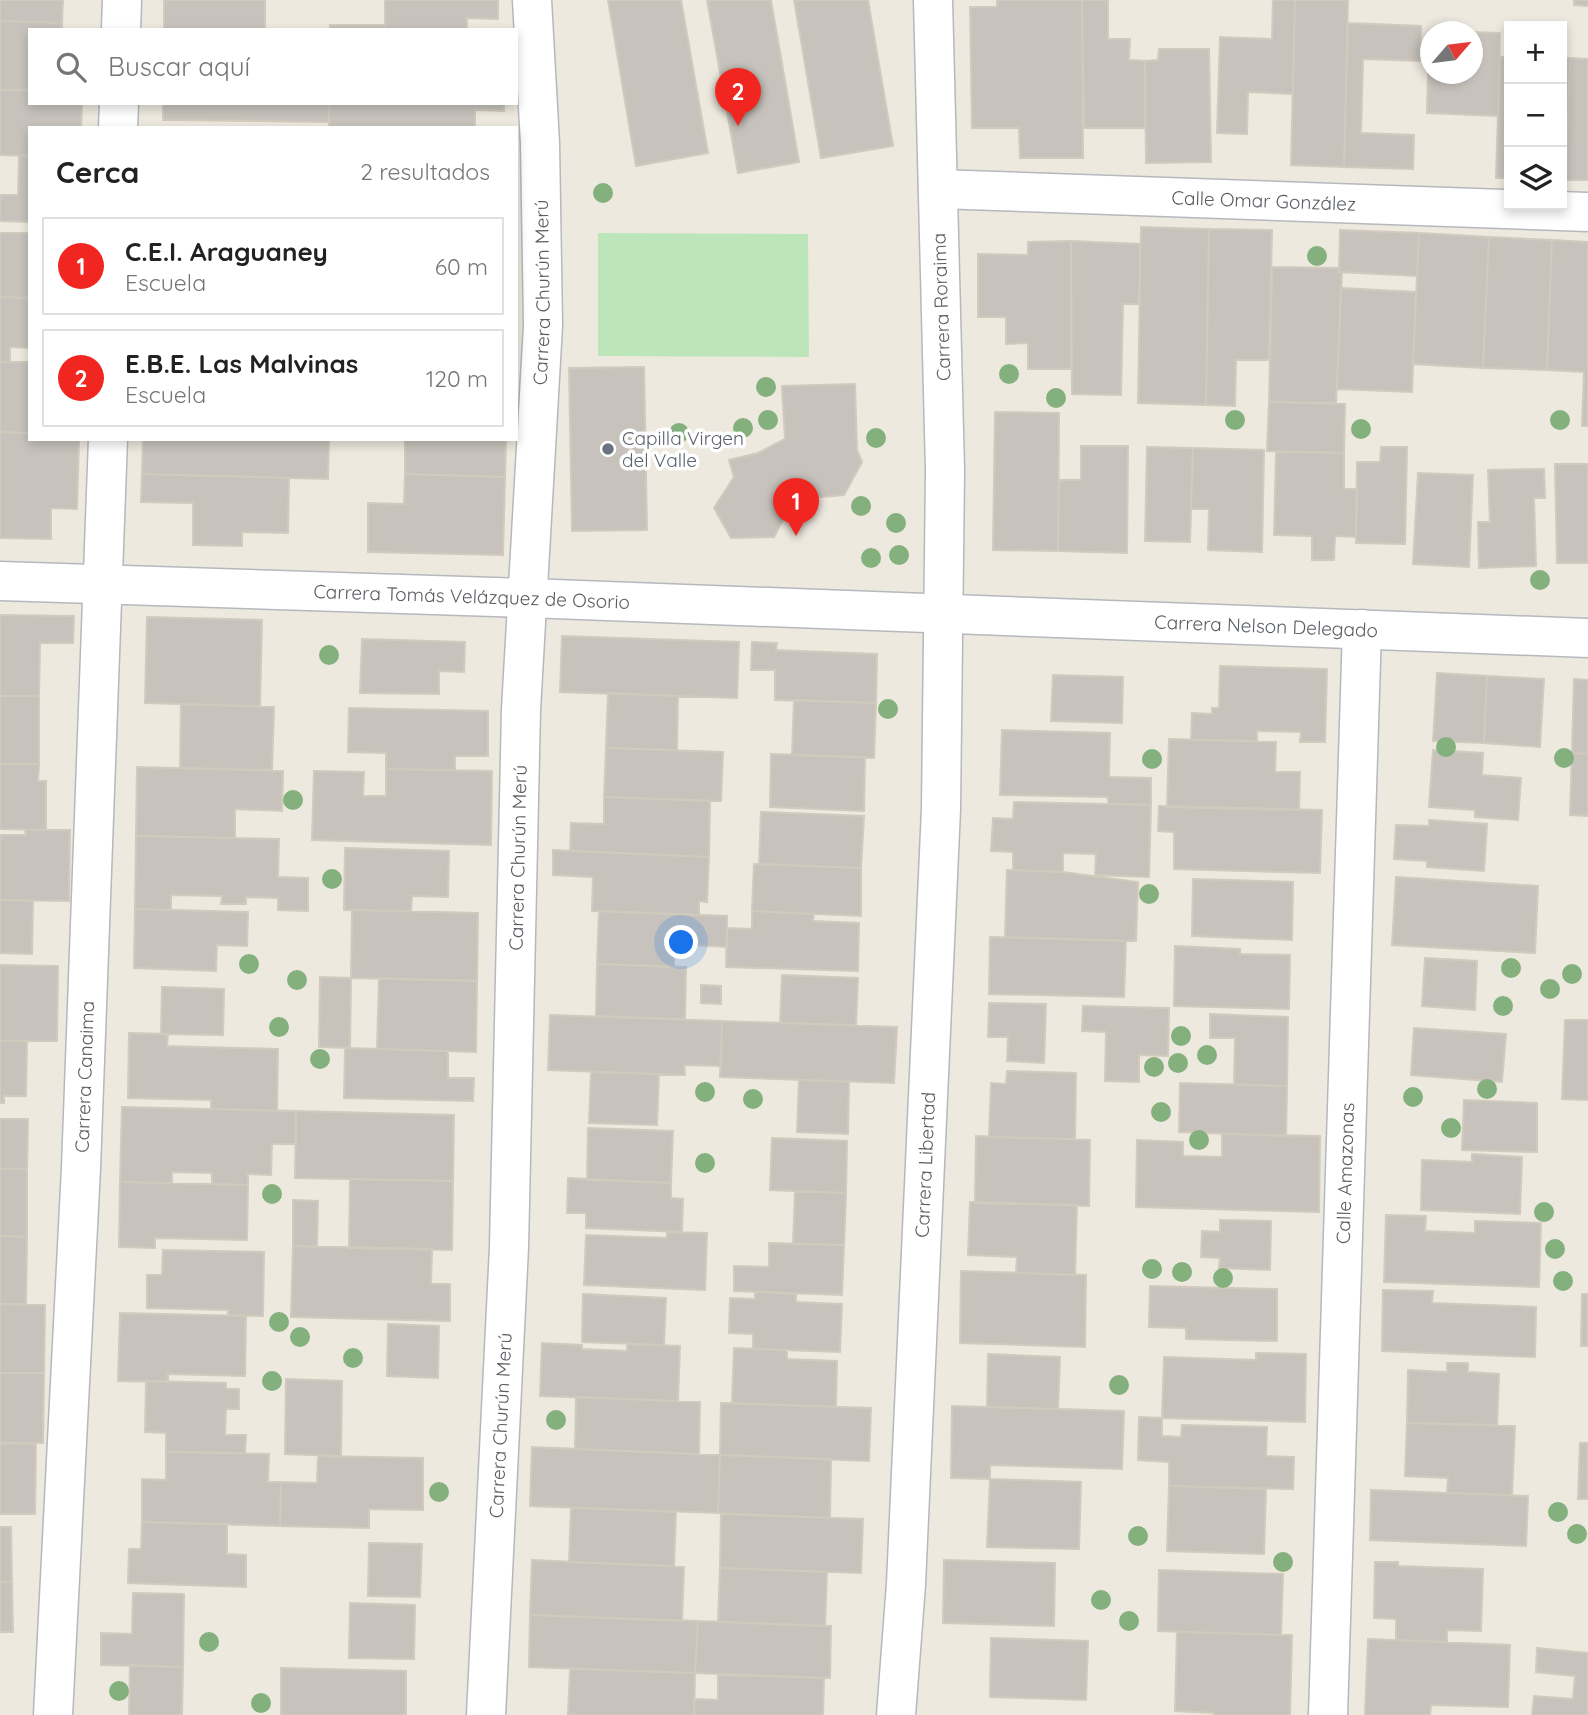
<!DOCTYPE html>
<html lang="es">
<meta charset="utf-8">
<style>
body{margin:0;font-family:Quicksand,sans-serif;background:#f6f6f6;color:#222}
.controls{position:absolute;right:21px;top:21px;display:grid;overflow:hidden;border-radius:0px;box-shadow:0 4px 10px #0003}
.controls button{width:63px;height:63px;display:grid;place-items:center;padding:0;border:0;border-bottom:2px solid #e0e0e0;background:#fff;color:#222;font:35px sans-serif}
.compass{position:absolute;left:1420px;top:21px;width:63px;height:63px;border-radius:50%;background:#fff;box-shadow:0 4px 10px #0003;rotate:62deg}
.you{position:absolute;left:682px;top:943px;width:24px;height:24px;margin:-18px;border:5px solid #fff;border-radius:50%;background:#1a73e8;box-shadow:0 0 0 10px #1a73e833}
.badge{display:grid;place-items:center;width:46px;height:46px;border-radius:50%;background:#f22620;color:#fff;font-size:23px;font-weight:700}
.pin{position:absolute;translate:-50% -58px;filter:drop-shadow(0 2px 4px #0008)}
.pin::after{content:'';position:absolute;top:37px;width:24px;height:21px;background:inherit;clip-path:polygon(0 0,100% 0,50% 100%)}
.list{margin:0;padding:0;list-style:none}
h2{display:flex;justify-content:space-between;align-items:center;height:91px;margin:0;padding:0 28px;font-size:30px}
h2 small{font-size:23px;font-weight:400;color:#767676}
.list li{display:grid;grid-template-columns:46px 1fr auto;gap:21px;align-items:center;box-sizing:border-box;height:98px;margin:0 14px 14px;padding:0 14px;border:2px solid #e0e0e0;border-radius:0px}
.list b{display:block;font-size:26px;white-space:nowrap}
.list p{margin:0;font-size:23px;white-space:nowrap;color:#767676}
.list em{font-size:23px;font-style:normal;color:#767676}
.icon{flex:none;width:38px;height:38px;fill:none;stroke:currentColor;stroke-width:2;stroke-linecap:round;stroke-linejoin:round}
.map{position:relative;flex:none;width:1588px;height:1715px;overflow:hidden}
.search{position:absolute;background:#fff;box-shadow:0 4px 10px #0003;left:28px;top:28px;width:490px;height:77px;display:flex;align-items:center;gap:18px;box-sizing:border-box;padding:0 24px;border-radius:0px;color:#767676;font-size:26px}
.panel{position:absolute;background:#fff;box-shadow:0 4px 10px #0003;left:28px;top:126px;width:490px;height:315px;border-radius:0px}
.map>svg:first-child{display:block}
</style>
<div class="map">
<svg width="1588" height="1715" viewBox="0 0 1588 1715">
<rect width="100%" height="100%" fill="#ede9df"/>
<path fill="#bce6ba" d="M598,233L808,234L809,357L598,356Z"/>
<path fill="#c7c3bc" stroke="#d1cabd" stroke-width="2" d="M0,0H63L62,23L0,21Z
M164,0H265V30H164Z
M385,0H498V19L467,18V30H330V25H385Z
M608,0H681L708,153L636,166Z
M707,0H771L799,162L738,173Z
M794,0H868L893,146L821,158Z
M997,0H1082L1083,158H1020L1019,128H972L970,7H997Z
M1082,0H1108V39H1130L1129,60L1145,61V128H1084Z
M1273,0H1295L1293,94L1248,92L1247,134L1217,133L1220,37L1272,39Z
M1295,0H1348L1344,167L1291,165Z
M1574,0H1588V6L1574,5Z
M0,21L62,23V30H30V90H0Z
M1348,23L1421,26L1420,61L1363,59L1361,133L1414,135L1413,169L1344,167Z
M1429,31L1456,32H1430V74H1472V32L1500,33L1498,116L1427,113Z
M1159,49H1209L1211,162L1146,163L1145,61L1158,60Z
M1500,57H1509V178H1496Z
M1562,58H1570L1566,180H1562Z
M1570,58L1588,59V180H1566Z
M0,90H30V103H82L81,128H30V156L0,155Z
M163,103H329V122L163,120Z
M329,103H504V111L475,110V128H329Z
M19,156H30V222L0,221V195H18Z
M1141,227L1209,229L1206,405L1138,403Z
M1209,229L1272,230L1269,360H1236L1235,406L1206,405Z
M1340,230L1419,233L1417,276L1339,272Z
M0,233H30V298L0,297Z
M1419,233L1489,237L1483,368L1413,364Z
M1489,237L1552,240L1547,370L1483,368Z
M1552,240L1588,242V426H1582L1584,372L1547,370Z
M1071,241V369H1028V343L1006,344V317H978V254L1028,255V242Z
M1071,241L1140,244L1139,304H1123L1121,395L1072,394Z
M1272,267L1339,268V272H1342L1336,403L1269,402Z
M1341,288L1416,292L1412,392L1337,389Z
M0,297L30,298V348L10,347V362H0Z
M0,362H30V433L0,432Z
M644,367L647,530L572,531L569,368Z
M855,384L857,450L862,462L844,495L810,498L790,507L774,537L731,538L714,508L734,477L729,460L758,453L785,439L782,386Z
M1269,402L1345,404L1344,453L1267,451Z
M995,412L1059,413L1058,551L993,550Z
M0,432L30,433V439H79L77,509L51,508V539L0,538Z
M143,439H329L328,479L142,474Z
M405,439H506L505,477L405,474Z
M1081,446H1128L1127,553L1058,551L1059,480H1081Z
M1147,447L1193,448L1190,542L1145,541Z
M1381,447H1407L1405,544L1356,543L1357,462H1380Z
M1193,448L1264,450L1262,552L1208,550L1209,509H1191Z
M1276,452L1344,453V489H1357L1356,537L1335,536L1334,560H1312V536L1274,535Z
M1555,464H1588V563H1557Z
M1544,469L1545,498H1534L1536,566L1479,568L1478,522H1490L1488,470Z
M1418,473L1473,475L1469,567L1413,564Z
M142,474L289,478L288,533L242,532V546L193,545V503L141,502Z
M405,474L505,477L503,555L368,552V503L404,504Z
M0,615L74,616L73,643H40L39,696H0Z
M147,617L262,620L260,706L145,703Z
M562,636L739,642L737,698L560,692Z
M362,639L465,642L464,672L439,671V694L360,693Z
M752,642L777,643L776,650L877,654L876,703L775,700V670H751Z
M1220,666L1327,669L1325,742H1300L1301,732L1257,731V741L1191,740L1192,713L1212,714V708H1219Z
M1437,673L1487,676L1484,743L1433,741Z
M1053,675L1123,677L1122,723L1051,721Z
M1487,676L1544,679L1540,747L1484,743Z
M1574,679L1588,680V754L1572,753Z
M608,693L678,696L677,750L606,748Z
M0,696H39V764H0Z
M794,700L876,703L874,758L792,755Z
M181,704L274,707L272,770L180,768Z
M349,708L488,711V756H455V770L386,769V753L348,752Z
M1002,730L1110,733L1109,777L1151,778V805L1108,804V797L1000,795Z
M1169,739L1276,742L1275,772H1300L1299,810L1167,807Z
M606,748L723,752L721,801L604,797Z
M1433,750L1483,753L1482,775L1521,778L1518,820L1475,817V810L1429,807Z
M1572,753L1588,754V816L1570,815Z
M771,754L865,757L864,811L770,807Z
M0,764H39L38,781H46V830L0,829Z
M137,767L283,771L282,811L235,809V838L136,836Z
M386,769L492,771L491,845L312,840L314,771L364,772L363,796H386Z
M604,797L710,801L709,857L570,851L571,823L604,824Z
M1014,802L1151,805L1149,877L1095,875L1096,854L1063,853V872L1013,870V852L991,851L993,818L1013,819Z
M1159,806L1322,810L1320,873L1174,869V832L1158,831Z
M761,812L864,816L861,868L759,864Z
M1429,820L1487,824L1484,871L1427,867V861L1394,859L1396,825L1429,826Z
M25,830H70L69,901L0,900V835H26Z
M136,836L279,839L278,877L308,878V911L278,910V898L246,897V904H221L222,896L171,895V910L135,909Z
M345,848L449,851L448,897L412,896L411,911L344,910Z
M553,850L709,857L707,902L699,901V915L592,911L593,877L553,875Z
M754,864L861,868V916L752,911Z
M1007,870L1063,872L1138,882L1136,941L1005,937Z
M1396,877L1538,886L1535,953L1392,945Z
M1193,879L1293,882L1292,940L1192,936Z
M0,900L33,901L32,954L0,953Z
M135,909L248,912L247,946L217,945L216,971L134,968Z
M352,910L478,913L477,981L351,978Z
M599,911L727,916V947L674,944V967L597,964Z
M752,911L814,914L813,921L859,923L858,971L726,967L727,928L752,929Z
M990,937L1126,941L1124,997L989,994Z
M1175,946L1240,949V954L1290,955L1289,1009L1174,1006Z
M1425,958L1477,961L1475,1010L1422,1006Z
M597,964L686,967L685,1019L596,1016Z
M0,965L58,966L57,1041H0Z
M782,975L858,978L856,1025L780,1023Z
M320,977L351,978L350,1048L319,1047Z
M379,978L477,981L476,1052L377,1049Z
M701,985L721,986V1004L701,1003Z
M162,987L224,989L223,1035L161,1034Z
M989,1003L1046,1004L1044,1063L1007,1061L1008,1037H988Z
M1083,1006L1169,1008L1168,1056L1139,1055V1082L1105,1081L1106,1032L1082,1031Z
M1210,1014L1288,1017L1287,1086L1234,1085L1235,1038H1210Z
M550,1015L722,1021L721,1066L684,1065L685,1075L548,1070Z
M1565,1020H1588V1100L1562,1099Z
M722,1021L897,1027L894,1083L720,1077Z
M1414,1028L1506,1034L1502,1082L1411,1075Z
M129,1033L168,1034L167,1046L278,1049L277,1111L211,1109V1100L128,1098Z
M0,1041H27L26,1096H4V1103H0Z
M345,1048L448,1051V1078H474L473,1101L344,1098Z
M1007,1071L1076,1073L1075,1139L989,1137L991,1083L1006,1084Z
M591,1072L659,1074L657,1125L589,1123Z
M799,1080L849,1082L848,1134L797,1132Z
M1180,1083L1287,1086L1286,1136L1179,1132Z
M1464,1100L1537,1103V1152L1462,1150Z
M122,1107L296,1111V1144H272L271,1175L248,1174V1185L212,1184V1173L172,1172V1183L120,1182Z
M296,1111L454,1115L453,1181L295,1178Z
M0,1119H28L27,1169H0Z
M588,1128L673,1131L671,1183L587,1180Z
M1222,1134L1320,1136L1319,1212L1136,1207L1137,1140L1183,1142V1156L1222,1157Z
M976,1136L1090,1140L1089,1206L975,1203Z
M772,1138L847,1141L846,1193L770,1190Z
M1472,1154L1522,1157L1520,1214L1421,1210L1422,1160L1472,1162Z
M0,1169H27V1237L0,1236Z
M568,1178L671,1183V1198L683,1199L682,1232L586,1228V1213H567Z
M350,1179L453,1181L452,1250L349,1248Z
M120,1182L248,1185L247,1240L155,1238V1248L119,1247Z
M795,1191L846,1193L844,1245L793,1244Z
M293,1200L318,1201L317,1247L293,1246Z
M970,1202L1077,1205L1075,1275L1016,1273L1017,1257L968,1255Z
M1386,1215L1426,1216L1425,1231L1475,1233V1221L1541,1223L1539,1287L1384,1282Z
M1220,1220L1271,1221L1270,1270L1219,1268L1220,1258L1201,1257L1202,1231L1220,1232Z
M667,1232L707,1233L705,1290L584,1285L586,1235L667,1238Z
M0,1236L27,1237L26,1304H0Z
M769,1243L844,1245L842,1295L734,1291V1266L769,1267Z
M293,1246L432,1249L431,1284H450V1321L291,1317Z
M163,1250L264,1252L263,1316L228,1315V1310L147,1308V1275H162Z
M961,1271L1086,1275L1085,1347L960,1343Z
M1150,1286L1277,1289V1341L1186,1339V1328L1149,1327Z
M1383,1290L1433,1291L1432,1303L1536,1307L1535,1357L1382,1351Z
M755,1292L796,1294V1302L842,1304L840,1352L753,1349V1334L729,1333L730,1298L755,1299Z
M583,1294L666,1298L664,1345L582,1342Z
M1582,1294H1588V1346H1581Z
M0,1304L45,1305L44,1373H0Z
M120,1313L246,1316L245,1376L168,1374V1382L118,1381Z
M388,1324L439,1326L438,1378L387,1376Z
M542,1343L582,1345V1349L627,1351V1344L680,1346L678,1401L540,1396Z
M734,1348L787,1350V1359L837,1361L836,1407L732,1403Z
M1256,1353L1306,1354L1305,1422L1162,1418L1164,1357L1256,1360Z
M988,1354L1060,1357L1058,1409L987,1407Z
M1447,1363H1468V1372L1499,1374L1497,1425L1407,1423L1408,1370L1447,1372Z
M0,1373H44L43,1443H0Z
M286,1379L342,1381L341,1456L285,1454Z
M146,1381L226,1383V1389H239V1409H226L225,1435H246L245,1453L166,1452V1433L145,1432Z
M576,1397L700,1402L699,1454L575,1449Z
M721,1403L871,1408L869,1461L720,1455Z
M952,1406L1124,1411L1122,1469L990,1465V1479L951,1478Z
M1139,1417L1162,1418V1436L1181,1437L1182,1425L1267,1427L1266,1456L1294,1457L1293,1489L1169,1486V1462L1138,1460Z
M1407,1423L1515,1426L1512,1495L1447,1493L1448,1478L1405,1476Z
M0,1443L36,1444L35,1514H0Z
M1580,1443H1588V1499H1578Z
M532,1447L720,1455L718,1513L530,1506Z
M166,1452L269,1454L268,1482H281L280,1526L142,1522V1479L166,1480Z
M720,1455L831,1459L830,1518L718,1513Z
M318,1456L423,1458V1510L369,1509V1528L280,1526L281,1482L317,1483Z
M990,1479L1081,1482L1079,1549L987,1547Z
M1169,1486L1266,1489L1264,1554L1167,1551Z
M1371,1490L1528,1496L1526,1546L1370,1540Z
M571,1508L676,1512L674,1566L569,1562Z
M721,1514L863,1519L861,1573L720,1568Z
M142,1522L227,1524V1554L246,1555V1587L128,1583L129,1549H141Z
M0,1527H11L12,1582H0Z
M369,1543L422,1544L420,1597L368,1596Z
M532,1560L684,1567L682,1621L530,1615Z
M944,1560L1055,1563L1054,1626L943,1623Z
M1375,1562H1398V1566L1483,1569L1481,1631L1447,1630V1642L1396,1640V1619L1374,1618Z
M720,1568L827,1572L825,1626L718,1622Z
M1159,1570L1283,1574L1281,1635L1158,1631Z
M0,1582H12L13,1632H0Z
M133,1593L184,1594L183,1667L101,1665V1633L132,1634Z
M350,1603L415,1605L414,1659L349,1658Z
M530,1615L698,1621L695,1673L529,1667Z
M698,1621L831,1626L830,1678L695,1673Z
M1177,1632L1292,1635L1290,1715H1214V1713L1175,1711Z
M991,1638L1088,1641L1086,1700L990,1697Z
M1368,1639L1510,1645L1508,1707L1431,1705L1430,1715H1365Z
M1537,1648L1588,1653V1715H1532L1534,1696L1573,1699L1575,1676L1536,1672Z
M130,1665L183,1667L182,1715H129Z
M281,1668L406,1671V1715H281Z
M570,1669L695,1673L694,1715H568Z
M718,1675L824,1678L823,1715H694L695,1699L718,1700Z"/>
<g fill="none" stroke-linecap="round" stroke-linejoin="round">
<defs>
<g id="minor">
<path d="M121,30L122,0"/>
<path d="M118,128L119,103"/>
<path id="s1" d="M938,189L1588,212"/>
<path id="s2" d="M0,581L528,598L1588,638"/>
<path id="s3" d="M53,1715L81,1168L108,439"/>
<path id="s4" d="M486,1715L509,1247L521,710L543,325L540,143L532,0"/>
<path id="s5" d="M896,1715L906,1584L941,809L945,470L933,0"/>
<path id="s6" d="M1328,1715L1362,629"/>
</g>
</defs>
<use href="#minor" stroke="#b5b8bd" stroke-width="41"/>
<use href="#minor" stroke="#fff" stroke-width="38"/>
</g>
<g fill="#84b07e">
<circle cx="603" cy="193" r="10"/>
<circle cx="1317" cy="256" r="10"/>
<circle cx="1009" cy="374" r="10"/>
<circle cx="766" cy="387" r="10"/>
<circle cx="1056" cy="398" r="10"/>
<circle cx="768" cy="420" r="10"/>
<circle cx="1235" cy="420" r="10"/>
<circle cx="1560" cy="420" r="10"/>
<circle cx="743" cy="428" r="10"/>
<circle cx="1361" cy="429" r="10"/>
<circle cx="679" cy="433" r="10"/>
<circle cx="876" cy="438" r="10"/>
<circle cx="861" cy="506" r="10"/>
<circle cx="896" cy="523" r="10"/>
<circle cx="899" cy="555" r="10"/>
<circle cx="871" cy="558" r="10"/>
<circle cx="1540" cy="580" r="10"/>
<circle cx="329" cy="655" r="10"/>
<circle cx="888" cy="709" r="10"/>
<circle cx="1446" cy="747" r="10"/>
<circle cx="1564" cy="758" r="10"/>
<circle cx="1152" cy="759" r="10"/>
<circle cx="293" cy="800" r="10"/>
<circle cx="332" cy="879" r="10"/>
<circle cx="1149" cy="894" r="10"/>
<circle cx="249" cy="964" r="10"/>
<circle cx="1511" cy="968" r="10"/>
<circle cx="1572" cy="974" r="10"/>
<circle cx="297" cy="980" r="10"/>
<circle cx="1550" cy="989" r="10"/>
<circle cx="1503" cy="1006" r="10"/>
<circle cx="279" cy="1027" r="10"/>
<circle cx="1181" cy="1036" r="10"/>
<circle cx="1207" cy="1055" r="10"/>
<circle cx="320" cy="1059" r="10"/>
<circle cx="1178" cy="1063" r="10"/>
<circle cx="1154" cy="1067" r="10"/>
<circle cx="1487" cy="1089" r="10"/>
<circle cx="705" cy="1092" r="10"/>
<circle cx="1413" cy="1097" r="10"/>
<circle cx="753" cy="1099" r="10"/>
<circle cx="1161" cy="1112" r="10"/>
<circle cx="1451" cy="1128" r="10"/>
<circle cx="1199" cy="1140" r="10"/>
<circle cx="705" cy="1163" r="10"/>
<circle cx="272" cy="1194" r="10"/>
<circle cx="1544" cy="1212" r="10"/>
<circle cx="1555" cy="1249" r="10"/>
<circle cx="1152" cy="1269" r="10"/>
<circle cx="1182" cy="1272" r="10"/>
<circle cx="1223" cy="1278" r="10"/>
<circle cx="1563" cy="1281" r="10"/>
<circle cx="279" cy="1322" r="10"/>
<circle cx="300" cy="1337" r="10"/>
<circle cx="353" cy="1358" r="10"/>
<circle cx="272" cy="1381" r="10"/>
<circle cx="1119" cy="1385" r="10"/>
<circle cx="556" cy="1420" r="10"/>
<circle cx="439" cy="1492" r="10"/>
<circle cx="1558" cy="1512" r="10"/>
<circle cx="1577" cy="1534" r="10"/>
<circle cx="1138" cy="1536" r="10"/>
<circle cx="1283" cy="1562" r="10"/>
<circle cx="1101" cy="1600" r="10"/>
<circle cx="1129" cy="1621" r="10"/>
<circle cx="209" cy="1642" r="10"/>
<circle cx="119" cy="1691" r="10"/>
<circle cx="261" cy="1703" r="10"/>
</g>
<circle fill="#6b7280" stroke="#fff" stroke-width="2.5" cx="608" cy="449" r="7"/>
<g text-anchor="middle" stroke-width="7" stroke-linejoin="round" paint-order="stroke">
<g font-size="19" fill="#585d62" stroke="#fff">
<text dy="7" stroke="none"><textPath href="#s1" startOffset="326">Calle Omar González</textPath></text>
<text dy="7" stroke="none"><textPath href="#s4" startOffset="1424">Carrera Churún Merú</textPath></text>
<text transform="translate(941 307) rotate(-92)" y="7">Carrera Roraima</text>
<text dy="7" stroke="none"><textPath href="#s2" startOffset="472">Carrera Tomás Velázquez de Osorio</textPath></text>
<text dy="7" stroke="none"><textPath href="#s2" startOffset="1267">Carrera Nelson Delegado</textPath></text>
<text dy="7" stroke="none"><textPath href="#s4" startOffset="858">Carrera Churún Merú</textPath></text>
<text dy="7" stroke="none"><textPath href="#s3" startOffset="639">Carrera Canaima</textPath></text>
<text dy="7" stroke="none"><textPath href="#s5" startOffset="551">Carrera Libertad</textPath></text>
<text dy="7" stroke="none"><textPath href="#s6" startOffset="542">Calle Amazonas</textPath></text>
<text dy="7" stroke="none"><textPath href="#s4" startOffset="290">Carrera Churún Merú</textPath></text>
</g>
<g font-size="19" fill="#5b616d" stroke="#fff" text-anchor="start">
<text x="622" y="445">Capilla Virgen<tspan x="622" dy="22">del Valle</tspan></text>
</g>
</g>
</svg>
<div class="controls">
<button>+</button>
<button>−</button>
<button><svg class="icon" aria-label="layers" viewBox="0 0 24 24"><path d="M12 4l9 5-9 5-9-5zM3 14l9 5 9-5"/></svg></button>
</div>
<svg class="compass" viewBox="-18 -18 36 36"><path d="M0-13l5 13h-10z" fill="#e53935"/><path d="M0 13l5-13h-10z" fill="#767676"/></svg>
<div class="you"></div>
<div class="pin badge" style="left:796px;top:536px">1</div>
<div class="pin badge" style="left:738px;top:126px">2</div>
<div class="search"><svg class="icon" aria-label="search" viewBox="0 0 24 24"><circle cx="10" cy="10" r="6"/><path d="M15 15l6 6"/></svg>Buscar aquí</div>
<section class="panel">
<h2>Cerca<small>2 resultados</small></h2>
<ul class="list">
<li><span class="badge">1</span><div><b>C.E.I. Araguaney</b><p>Escuela</p></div><em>60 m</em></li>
<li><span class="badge">2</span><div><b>E.B.E. Las Malvinas</b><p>Escuela</p></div><em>120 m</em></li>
</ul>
</section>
</div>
